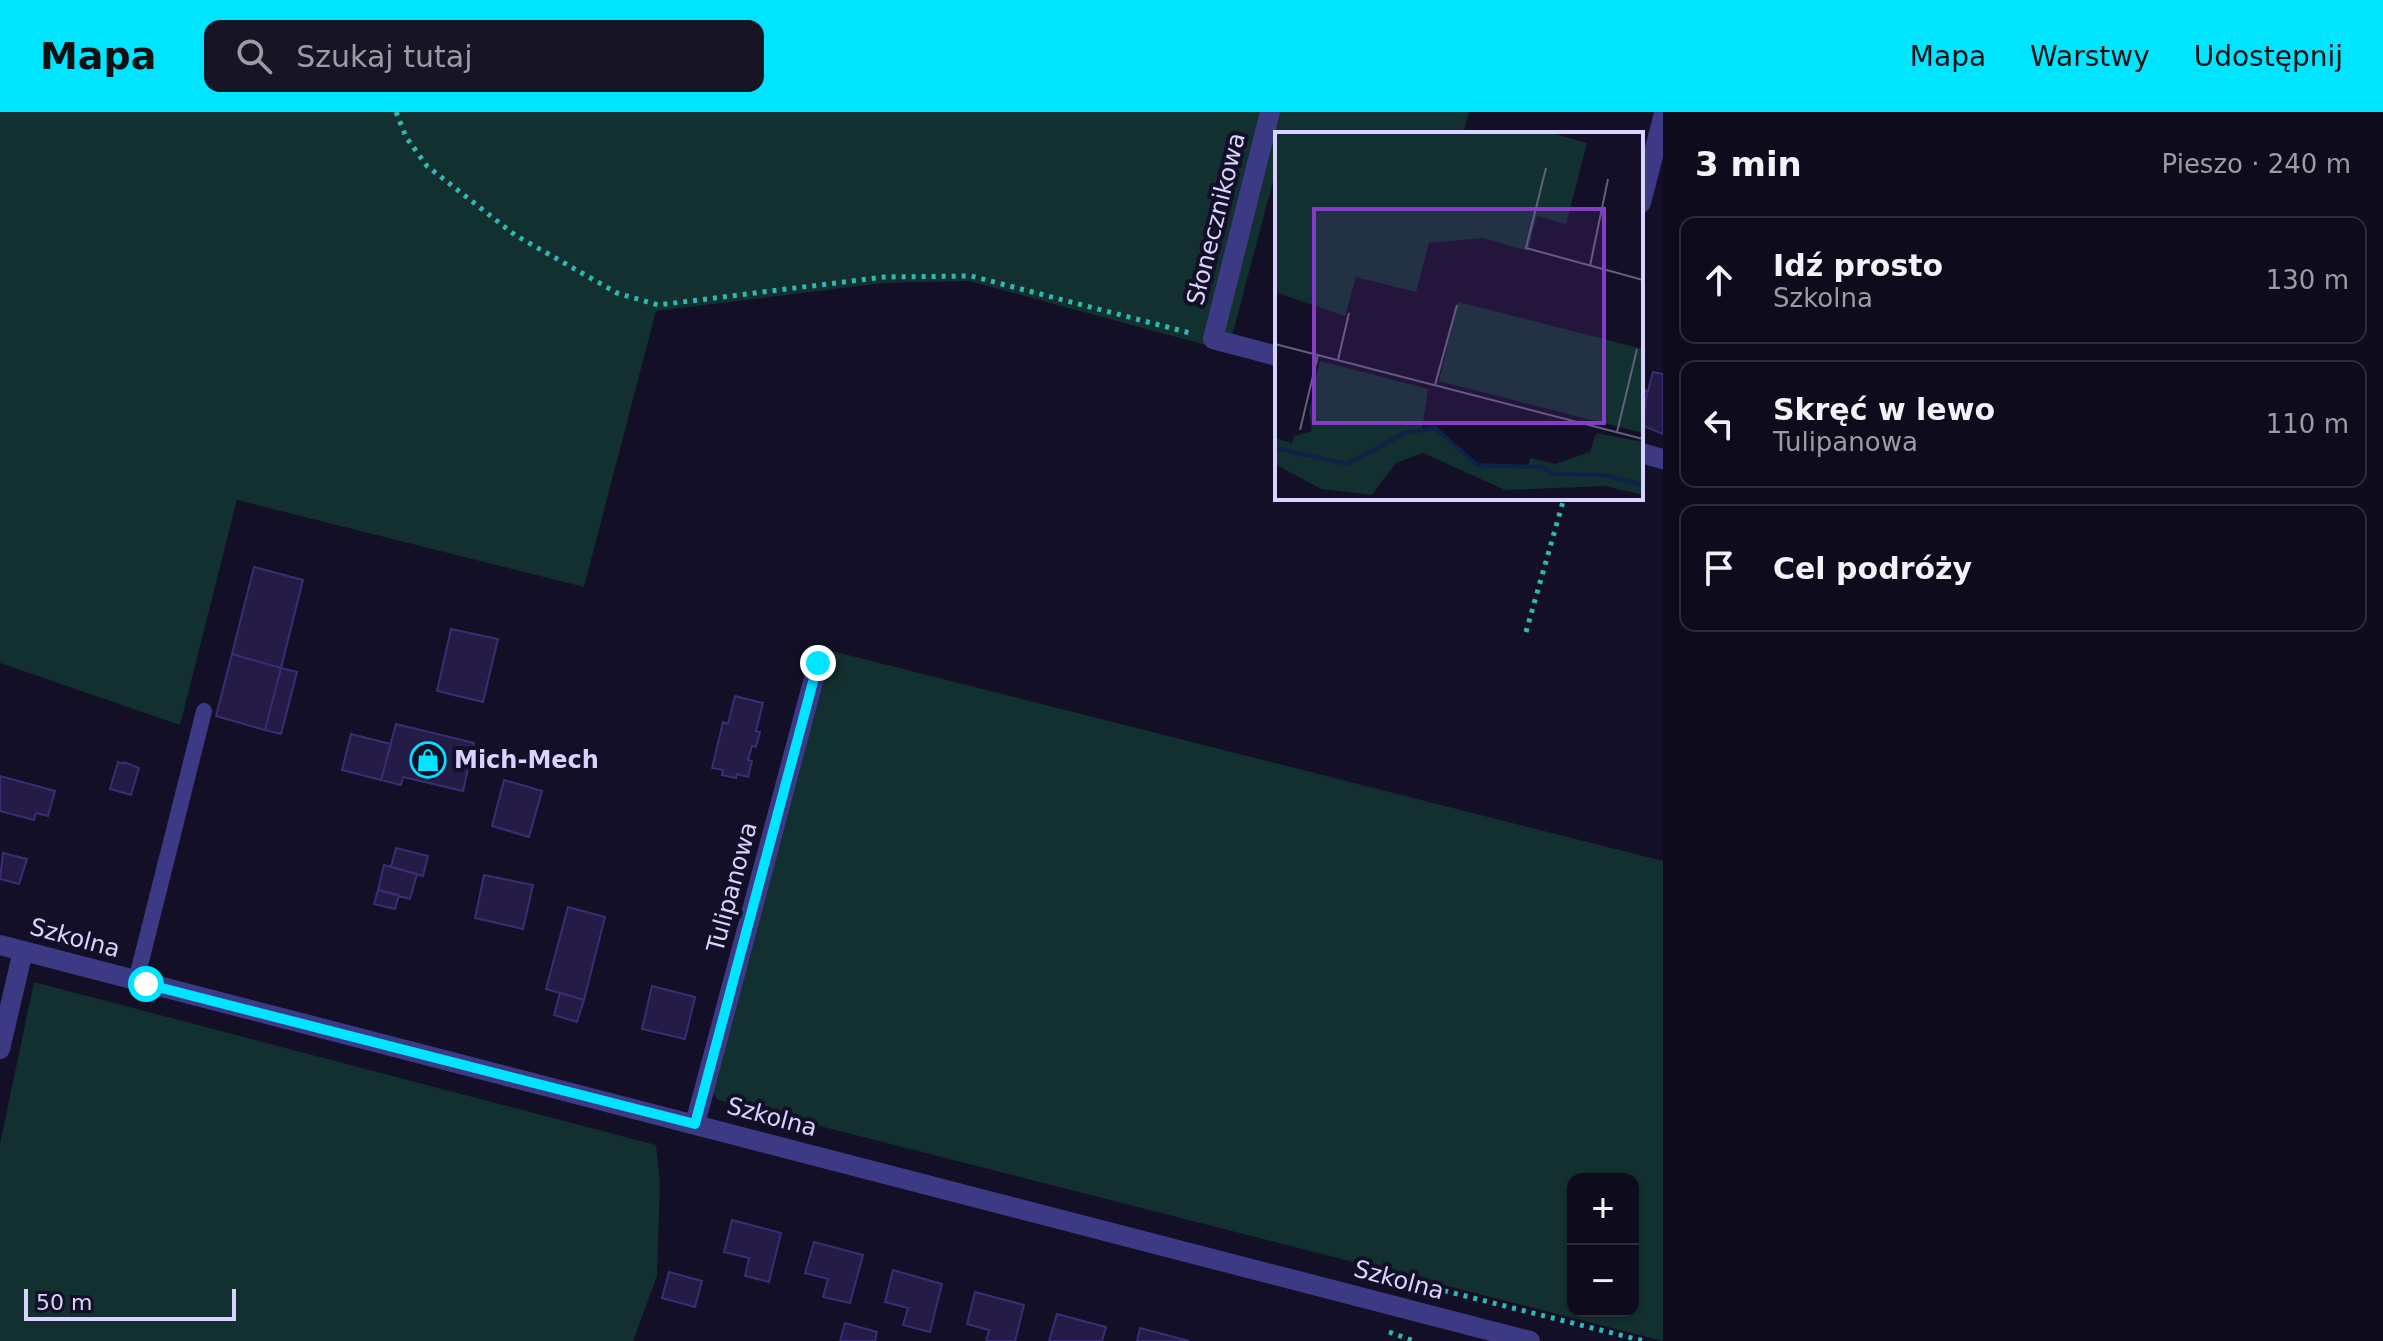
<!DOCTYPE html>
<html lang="pl">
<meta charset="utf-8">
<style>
body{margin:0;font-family:"DejaVu Sans",sans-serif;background:#171425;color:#f1f3f6}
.controls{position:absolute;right:24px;bottom:24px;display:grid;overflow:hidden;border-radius:16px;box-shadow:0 2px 6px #0004}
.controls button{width:72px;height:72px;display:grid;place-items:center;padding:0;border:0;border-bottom:2px solid #2e2b3b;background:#0e0b1c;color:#f1f3f6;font:40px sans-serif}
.scale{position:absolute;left:24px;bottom:20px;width:212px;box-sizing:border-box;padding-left:8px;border:4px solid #d9d4ff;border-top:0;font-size:22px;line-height:28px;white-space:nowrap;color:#d9d4ff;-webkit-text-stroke:6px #130f26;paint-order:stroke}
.stop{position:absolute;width:24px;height:24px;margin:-18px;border:6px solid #00e5ff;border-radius:50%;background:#fff}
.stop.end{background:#00e5ff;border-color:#fff;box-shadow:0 2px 8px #0008}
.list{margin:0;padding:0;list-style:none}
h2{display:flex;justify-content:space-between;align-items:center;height:104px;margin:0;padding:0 32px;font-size:34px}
h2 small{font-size:26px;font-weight:400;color:#9b9ba3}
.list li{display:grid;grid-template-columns:52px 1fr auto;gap:24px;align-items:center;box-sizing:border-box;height:128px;margin:0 16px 16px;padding:0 16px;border:2px solid #2e2b3b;border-radius:16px}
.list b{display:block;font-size:30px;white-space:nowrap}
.list p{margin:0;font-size:26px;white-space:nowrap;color:#9b9ba3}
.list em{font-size:26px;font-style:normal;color:#9b9ba3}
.icon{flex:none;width:44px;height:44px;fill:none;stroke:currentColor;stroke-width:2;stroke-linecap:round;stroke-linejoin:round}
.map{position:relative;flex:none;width:1663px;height:1229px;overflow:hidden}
header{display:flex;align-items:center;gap:48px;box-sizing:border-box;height:112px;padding:0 40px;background:#00e5ff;color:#111}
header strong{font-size:38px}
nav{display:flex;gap:44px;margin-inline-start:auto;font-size:28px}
.search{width:560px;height:72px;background:#171425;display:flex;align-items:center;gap:20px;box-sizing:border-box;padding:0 28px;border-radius:16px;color:#9b9ba3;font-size:30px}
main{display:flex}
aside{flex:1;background:#0e0b1c}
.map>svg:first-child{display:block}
</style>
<header>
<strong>Mapa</strong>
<div class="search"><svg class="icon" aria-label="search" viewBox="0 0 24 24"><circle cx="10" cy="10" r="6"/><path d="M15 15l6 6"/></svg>Szukaj tutaj</div>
<nav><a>Mapa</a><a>Warstwy</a><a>Udostępnij</a></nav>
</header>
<main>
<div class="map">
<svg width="1663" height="1229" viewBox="0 0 1663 1229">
<rect width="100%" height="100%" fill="#130f26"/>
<path fill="#12302f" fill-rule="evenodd" d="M0,0H1469L1463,22H1277V54L1228,239L969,169L883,171L656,199L584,475L237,388L180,613L0,551Z
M824,537L1663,749V1229L718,988L707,973ZM1573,1067H1633V1199H1573Z
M34,870L656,1033L660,1071L657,1164L633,1229H0V1032Z"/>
<path fill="#241b47" stroke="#3b2d73" stroke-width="2" d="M1653,260L1663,262V322L1641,313L1645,293L1642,289L1645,290L1647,282L1645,278L1648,279Z
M254,455L303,468L281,556L232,542Z
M451,517L498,527L483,590L437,579Z
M232,542L281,556L265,618L216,604Z
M281,556L297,560L281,622L265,618Z
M735,584L763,591L756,619L760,620L756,635L752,634L748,648L752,649L748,665L737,662L736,666L722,663L723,658L712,656L723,610L728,612Z
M396,612L474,631L463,679L403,665L401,673L381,668Z
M351,622L391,632L381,668L342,658Z
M118,650L123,652L124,650L139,656L131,683L110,677Z
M0,664L55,679L48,704L36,701L34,708L0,699Z
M504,668L542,679L529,725L492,714Z
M396,736L428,744L423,764L391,755Z
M3,741L27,747L19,772L0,767Z
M384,753L417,762L410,787L378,778Z
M484,763L533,773L523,817L475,806Z
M378,778L399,783L395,797L374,792Z
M568,795L605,805L584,888L546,877Z
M652,874L695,885L685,927L642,917Z
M560,881L584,888L577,910L554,903Z
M732,1108L781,1121L769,1170L745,1164L749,1146L724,1140Z
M814,1130L863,1143L850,1191L823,1185L828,1167L805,1161Z
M893,1158L942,1172L930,1220L903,1213L908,1196L885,1190Z
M669,1160L702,1169L695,1195L662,1186Z
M975,1180L1024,1193L1015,1229H986L989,1218L967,1212Z
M1057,1202L1106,1215L1102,1229H1049Z
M845,1211L877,1220L875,1229H840Z
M1140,1216L1189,1229H1137Z"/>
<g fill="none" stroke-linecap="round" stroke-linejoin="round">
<path stroke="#2fb8b0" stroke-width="5" stroke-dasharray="4 6" stroke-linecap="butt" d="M396,0L406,25L427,54L515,123L617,181L658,193L884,165L971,164L1194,222
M1526,520L1564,386
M1386,1164L1644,1229
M1389,1220L1414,1229"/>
<path stroke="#3d3a85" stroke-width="16" d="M136,869L204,599"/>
<path stroke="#3d3a85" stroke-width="20" d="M1270,0L1213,227L1277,244
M1641,91L1663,5
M1641,341L1663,347
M0,937L23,839
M695,1012L818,551"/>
<path stroke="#3d3a85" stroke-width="20" d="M0,833L1530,1229"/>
</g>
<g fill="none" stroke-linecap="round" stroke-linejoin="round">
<path stroke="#00e5ff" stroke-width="10" d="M146,872L695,1012L818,551"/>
</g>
<defs>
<symbol id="shop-ring" viewBox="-11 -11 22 22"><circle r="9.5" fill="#130f26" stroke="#00e5ff" stroke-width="1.5"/><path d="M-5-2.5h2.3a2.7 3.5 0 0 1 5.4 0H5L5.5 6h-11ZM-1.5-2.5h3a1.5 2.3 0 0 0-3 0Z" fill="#00e5ff"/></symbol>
</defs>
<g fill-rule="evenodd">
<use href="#shop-ring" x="408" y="628" width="40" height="40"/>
</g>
<g text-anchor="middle" stroke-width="8" stroke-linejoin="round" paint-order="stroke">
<g font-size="24" fill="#d9d4ff" stroke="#130f26">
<text transform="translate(1216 107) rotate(-76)" y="8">Słonecznikowa</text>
<text transform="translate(732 775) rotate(-75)" y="8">Tulipanowa</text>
<text transform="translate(75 826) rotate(15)" y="8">Szkolna</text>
<text transform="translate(772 1005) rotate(15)" y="8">Szkolna</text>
<text transform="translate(1399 1168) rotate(15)" y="8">Szkolna</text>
</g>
<g font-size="24" font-weight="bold" fill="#d9d4ff" stroke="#130f26" text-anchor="start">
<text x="454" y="656">Mich-Mech</text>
</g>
</g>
<g transform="translate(1275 20)">
<rect width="368" height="368" fill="#130f26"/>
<path d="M0,0H273L312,11L291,92L262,84L253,119L208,106L154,111L141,160L81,145L70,184L0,160ZM183,170L368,217V301L164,249ZM45,229L153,257L147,298L161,296L204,332L253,333L256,326L280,332L315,320L321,301L368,310V363L330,354L230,358L148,321L121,331L97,363L46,357L0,332V306L17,311L19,304L37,299L34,280Z" fill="#12302f"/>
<path fill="none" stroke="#0c2248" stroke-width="4" d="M0,316L72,332L130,301L160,296L202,333L267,335L279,342L329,343L368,353"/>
<path fill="none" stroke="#625e7d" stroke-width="2" d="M271,36L251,116L368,148M315,134L333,47M0,212L368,307M63,228L74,181M160,253L182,173M25,298L43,223M342,300L362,217"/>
<path fill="#843dc5" fill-opacity="0.15" stroke="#843dc5" stroke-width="4" d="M39,77H329V291H39Z"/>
<rect width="368" height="368" fill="none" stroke="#d9d4ff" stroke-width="4"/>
</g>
</svg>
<div class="controls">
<button>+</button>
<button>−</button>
</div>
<div class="scale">50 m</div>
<div class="stop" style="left:146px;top:872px"></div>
<div class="stop end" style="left:818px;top:551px"></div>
</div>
<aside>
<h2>3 min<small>Pieszo · 240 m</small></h2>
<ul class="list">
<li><svg class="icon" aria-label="ahead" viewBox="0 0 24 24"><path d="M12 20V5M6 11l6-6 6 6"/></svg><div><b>Idź prosto</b><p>Szkolna</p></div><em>130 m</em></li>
<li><svg class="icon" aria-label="left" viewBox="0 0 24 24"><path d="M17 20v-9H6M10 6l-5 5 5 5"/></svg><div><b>Skręć w lewo</b><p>Tulipanowa</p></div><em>110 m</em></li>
<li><svg class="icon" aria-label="arrive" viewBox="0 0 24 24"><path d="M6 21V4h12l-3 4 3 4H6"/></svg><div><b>Cel podróży</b></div></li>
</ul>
</aside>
</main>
